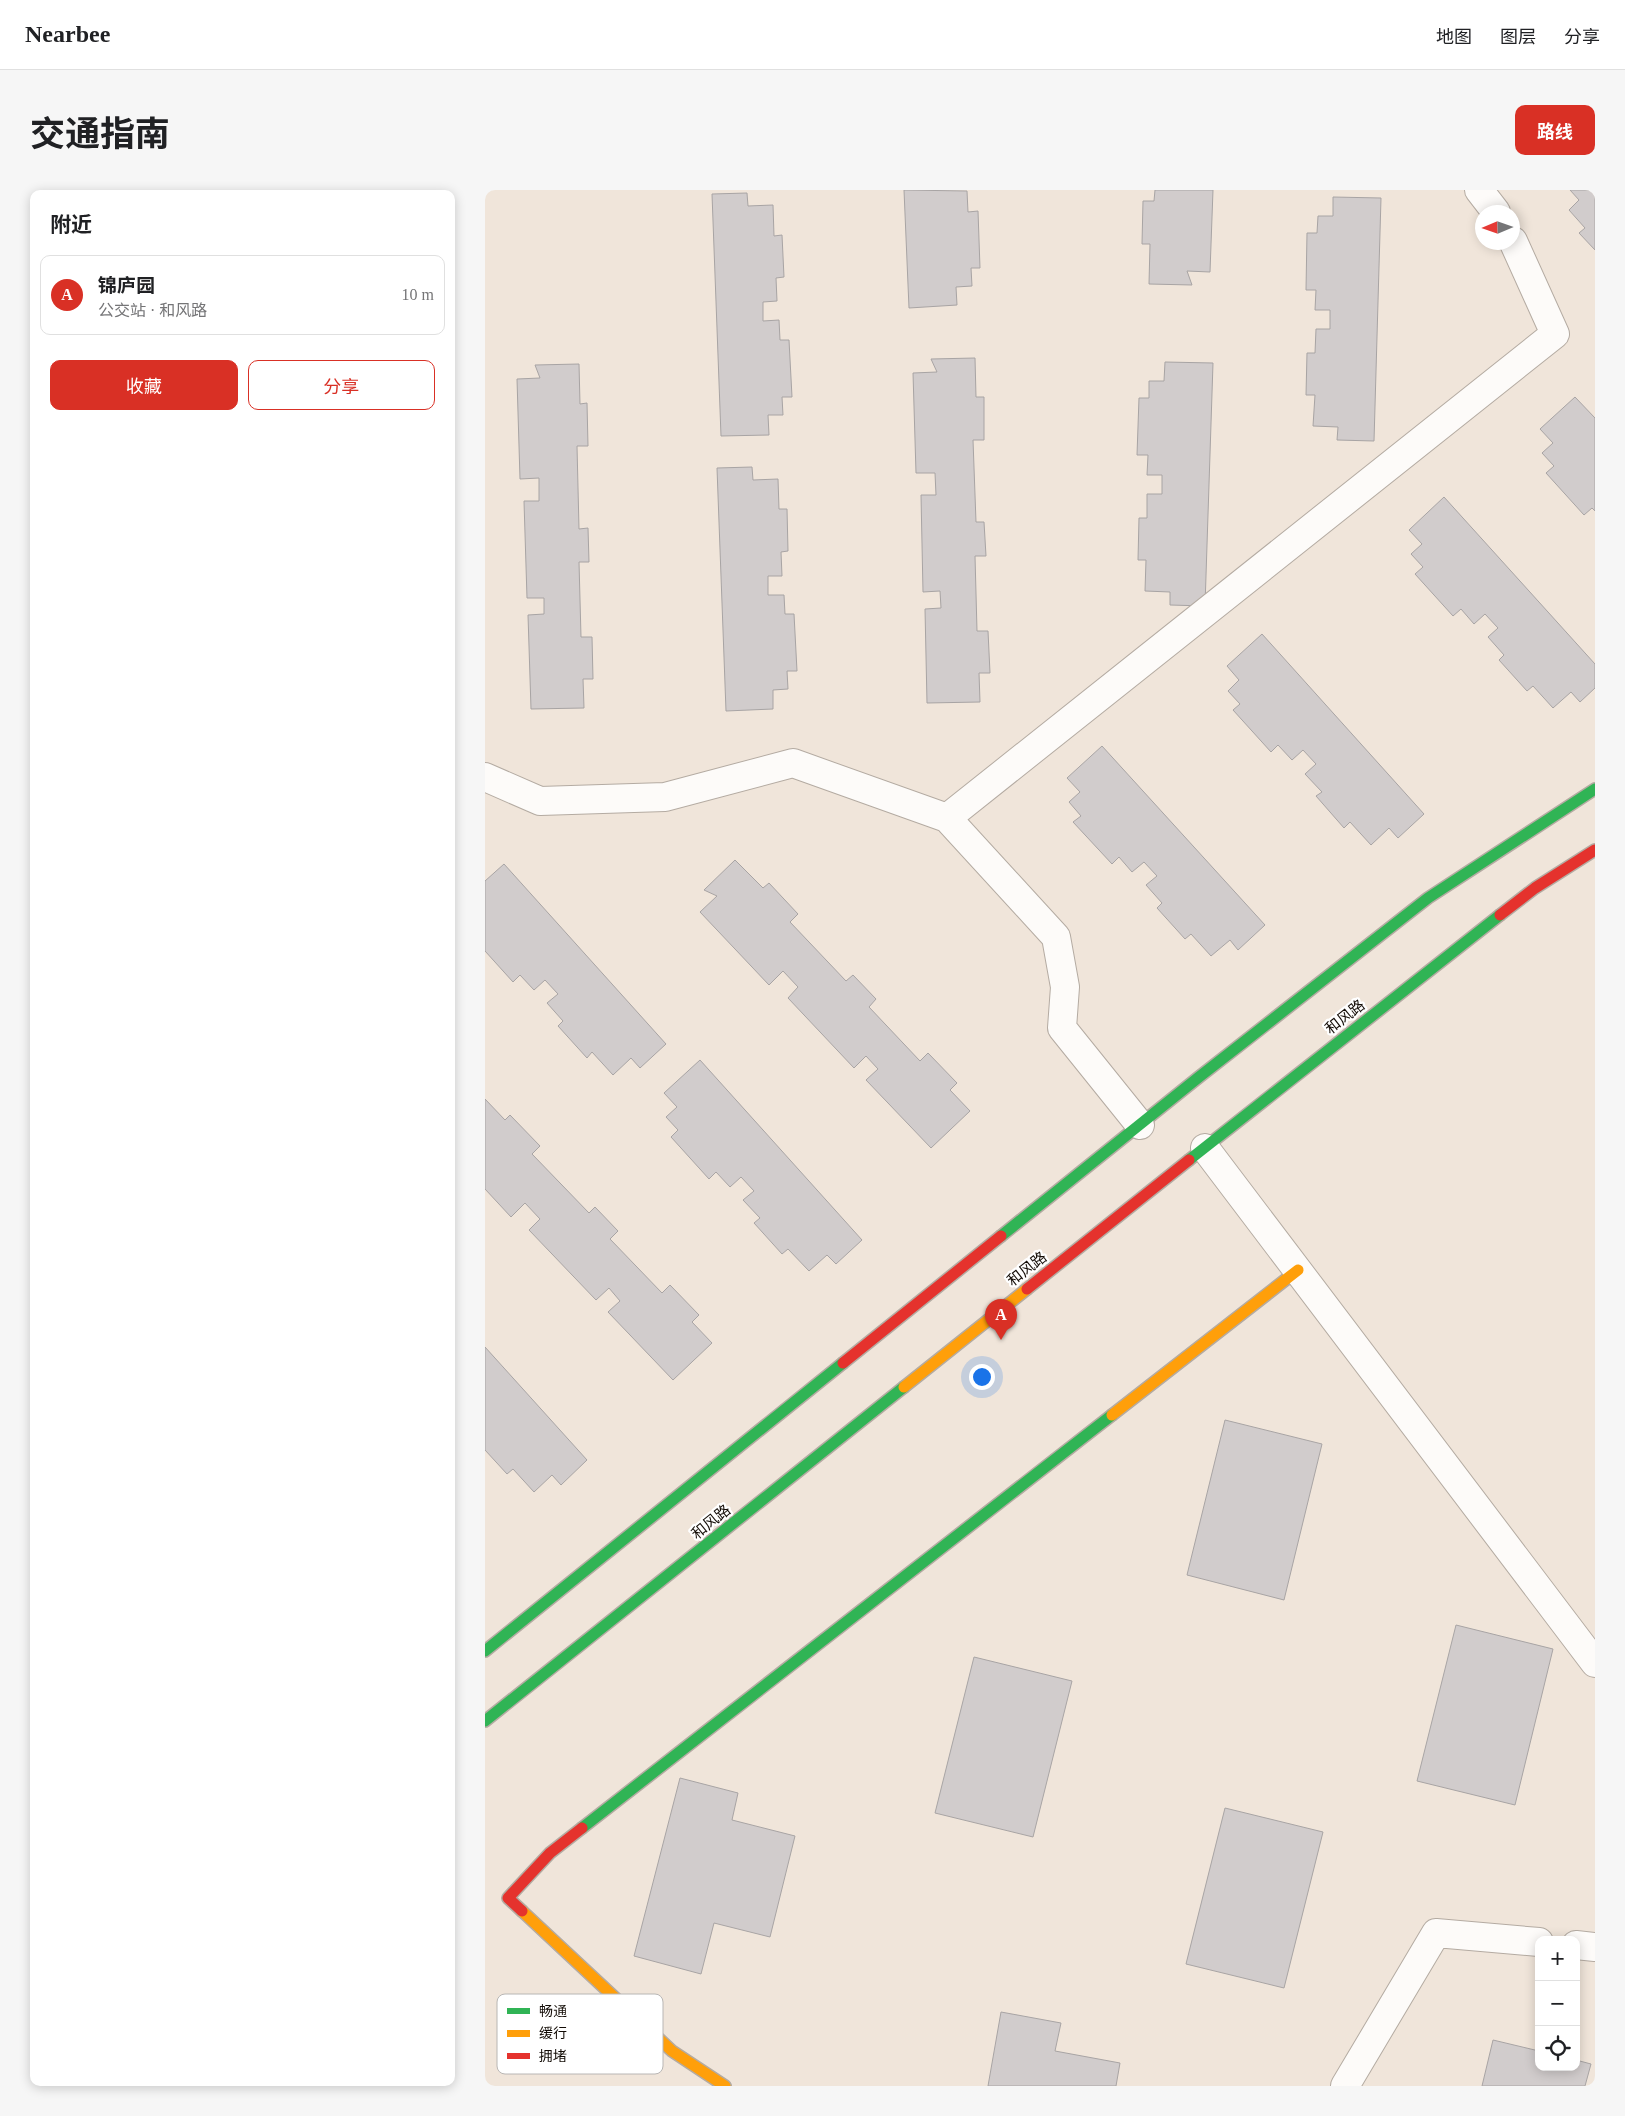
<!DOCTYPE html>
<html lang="zh">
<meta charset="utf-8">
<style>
body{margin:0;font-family:"Times New Roman","Noto Sans SC",serif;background:#f6f6f6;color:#202124}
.controls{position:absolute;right:15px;bottom:15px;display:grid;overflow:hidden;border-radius:10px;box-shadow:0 2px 12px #0003}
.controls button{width:45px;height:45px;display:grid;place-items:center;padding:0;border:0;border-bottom:1px solid #e0e0e0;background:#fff;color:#202124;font:25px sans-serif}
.compass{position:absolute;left:990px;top:15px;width:45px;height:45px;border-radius:50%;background:#fff;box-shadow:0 2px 12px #0003;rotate:268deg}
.you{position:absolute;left:496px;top:1186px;width:18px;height:18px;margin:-12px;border:4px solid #fff;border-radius:50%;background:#1a73e8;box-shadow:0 0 0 8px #1a73e833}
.badge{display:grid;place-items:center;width:32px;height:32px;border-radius:50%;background:#d93025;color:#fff;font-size:16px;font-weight:700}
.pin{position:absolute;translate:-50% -41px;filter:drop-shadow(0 1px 2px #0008)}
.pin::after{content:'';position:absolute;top:26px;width:18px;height:15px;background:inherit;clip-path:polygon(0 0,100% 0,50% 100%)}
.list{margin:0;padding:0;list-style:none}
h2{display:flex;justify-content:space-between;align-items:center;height:65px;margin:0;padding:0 20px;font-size:21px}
h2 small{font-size:16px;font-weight:400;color:#757577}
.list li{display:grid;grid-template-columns:32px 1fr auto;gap:15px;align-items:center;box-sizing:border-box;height:80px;margin:0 10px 10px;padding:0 10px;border:1px solid #e0e0e0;border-radius:10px}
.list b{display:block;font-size:19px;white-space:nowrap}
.list p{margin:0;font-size:16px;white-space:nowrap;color:#757577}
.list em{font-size:16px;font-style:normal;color:#757577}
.actions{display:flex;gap:10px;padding:15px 20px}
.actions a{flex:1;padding:11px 0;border:1px solid #d93025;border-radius:10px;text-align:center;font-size:18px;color:#d93025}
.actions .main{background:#d93025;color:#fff}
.icon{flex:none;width:28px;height:28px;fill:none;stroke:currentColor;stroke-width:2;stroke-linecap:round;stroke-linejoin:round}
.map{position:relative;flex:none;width:1110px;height:1896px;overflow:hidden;border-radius:10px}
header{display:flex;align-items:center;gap:30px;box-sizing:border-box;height:70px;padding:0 25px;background:#fff;border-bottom:1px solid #e0e0e0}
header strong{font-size:24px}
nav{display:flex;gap:28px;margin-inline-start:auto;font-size:18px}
.intro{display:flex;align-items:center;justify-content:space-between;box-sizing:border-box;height:120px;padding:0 30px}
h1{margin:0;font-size:35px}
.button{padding:12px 22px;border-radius:10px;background:#d93025;color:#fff;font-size:18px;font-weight:700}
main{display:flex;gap:30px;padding:0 30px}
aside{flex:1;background:#fff;border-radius:10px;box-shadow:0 2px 12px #0003}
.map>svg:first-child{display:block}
</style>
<header>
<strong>Nearbee</strong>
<nav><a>地图</a><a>图层</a><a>分享</a></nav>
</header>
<div class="intro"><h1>交通指南</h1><a class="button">路线</a></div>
<main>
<aside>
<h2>附近<small></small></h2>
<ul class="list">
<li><span class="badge">A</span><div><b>锦庐园</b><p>公交站 · 和风路</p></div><em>10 m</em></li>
</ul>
<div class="actions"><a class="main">收藏</a><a>分享</a></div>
</aside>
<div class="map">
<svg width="1110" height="1896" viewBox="0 0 1110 1896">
<rect width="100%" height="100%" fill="#f0e5da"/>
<path fill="#d1cccc" stroke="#a8a4a4" d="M419,0L482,1L483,22L493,21L495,78H486L487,96L471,97L472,115L424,118Z
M670,0H728L725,82L702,81L707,95L664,94L665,54H657L658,11H669Z
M1085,0H1110V60L1094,43L1100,38L1084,20L1094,10Z
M262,3L263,16L288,15L289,46L297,45L299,87L291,88L292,111L278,112V131L294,130L295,150H304L307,207H297L298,225H283L284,245L236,246L227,4Z
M848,7L896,8L889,251L852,250L853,237L828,236L830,205H821L822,163H830L831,139H845V120H830L831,100H821L822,43H832L833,26H848Z
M490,168L491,207H499V250H488L491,332H499L501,366H490L492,441H503L505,483H494L495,512L442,513L440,419L456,418L455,401L438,402L436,305H451L450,283H431L428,183L452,182L446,169Z
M680,172L728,173L720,416L685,415V402L660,401L661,370H653L654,328H662V304H677V285H662L663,265H652L654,208H664V191H679Z
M94,174L95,214L102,213L103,256H92L94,339L103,338L104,372H94L96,447H107L108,489H98L99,518L46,519L43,425L59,424V408H42L39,311H54V288L35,289L32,189L55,188L50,175Z
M1090,207L1110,228V321L1107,318L1099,325L1061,283L1069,276L1057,263L1068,253L1055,239Z
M267,277L268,290L293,289L294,319H302L303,361L296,362L297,386H283V405H299L300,424H309L312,481H302L303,499L288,500V519L241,521L232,278Z
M959,307L1110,474V498L1095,512L1086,502L1068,518L1048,496L1042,501L1014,470L1019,465L1003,447L1013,438L1000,424L989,434L976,419L968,426L930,384L938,377L926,364L937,354L924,340Z
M777,444L939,624L913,648L904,638L886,655L865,632L859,638L831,606L837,602L820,584L831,574L818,560L807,570L793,555L786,562L748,520L755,514L743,501L754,490L742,476Z
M617,556L780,735L753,760L745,750L726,766L706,744L700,749L672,718L677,713L661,695L672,686L659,672L647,682L634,667L627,674L588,632L596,626L584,612L595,602L582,588Z
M250,670L278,698L284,693L313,724L305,732L361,791L368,785L391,809L384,817L435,871L443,863L472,893L465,900L485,921L446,958L381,890L393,879L381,866L369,878L303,808L313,797L298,781L284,795L215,722L232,706L219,700Z
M19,674L181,854L155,878L146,868L128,885L107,862L102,868L73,836L78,831L62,813L73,804L60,790L49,800L35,785L28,792L0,761V691Z
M215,870L377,1050L351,1074L342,1065L324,1081L303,1059L297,1064L269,1033L275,1028L258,1010L269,1001L256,987L245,997L231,982L224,989L186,947L193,940L181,927L192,917L179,903Z
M0,909L20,930L25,925L55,956L47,964L104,1023L110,1017L133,1041L125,1049L177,1103L185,1095L214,1125L207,1132L227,1153L188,1190L123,1122L135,1111L124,1098L111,1110L44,1040L55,1029L40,1013L26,1027L0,999Z
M0,1157L102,1270L76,1295L67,1285L49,1302L28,1279L22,1284L0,1260Z
M740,1230L837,1254L799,1410L702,1385Z
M971,1435L1068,1459L1030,1615L932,1591Z
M489,1467L587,1491L548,1647L450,1623Z
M195,1588L253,1603L247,1630L310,1646L285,1747L229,1733L216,1784L149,1766Z
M740,1618L838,1642L799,1798L701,1774Z
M516,1822L576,1833L570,1861L635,1873L631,1896H503Z
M1008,1850L1054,1861V1877H1091V1870L1106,1874L1100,1896H997Z"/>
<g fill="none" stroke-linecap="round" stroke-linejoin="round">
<defs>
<path id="street" d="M994,0L1011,22
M0,587L55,611L180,607L308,573L462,628L571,747L580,797L577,838L655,935
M462,628L1070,144L1028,51
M720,958L1110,1473
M1091,1755L1110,1757
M860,1896L951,1743L1054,1752"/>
<path id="fast" d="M704,970L1015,725
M516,1046L714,887L943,708L1110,599
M0,1461L358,1173
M0,1531L419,1197
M97,1638L627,1225"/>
<path id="slow" d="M419,1197L542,1099
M627,1225L813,1080
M37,1721L187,1861L240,1896"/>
<path id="jam" d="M1015,725L1050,698L1110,660
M542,1099L704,970
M358,1173L516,1046
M37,1721L23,1708L65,1663L97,1638"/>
</defs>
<use href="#street" stroke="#b4aba2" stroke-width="30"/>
<use href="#fast" stroke="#b4aba2" stroke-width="14"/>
<use href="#slow" stroke="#b4aba2" stroke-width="14"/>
<use href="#jam" stroke="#b4aba2" stroke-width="14"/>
<use href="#street" stroke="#fdfbf9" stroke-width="28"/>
<use href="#fast" stroke="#30b455" stroke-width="11"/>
<use href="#slow" stroke="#ff9f0a" stroke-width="11"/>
<use href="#jam" stroke="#e5322d" stroke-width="11"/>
</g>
<g text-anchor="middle" stroke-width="4.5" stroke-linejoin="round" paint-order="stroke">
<g font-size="15" fill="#120b05" stroke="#fff">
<text transform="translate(860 827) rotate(-38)" y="5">和风路</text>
<text transform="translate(542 1079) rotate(-38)" y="5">和风路</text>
<text transform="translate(226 1332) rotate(-39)" y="5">和风路</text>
</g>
</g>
<rect x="12" y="1804" width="166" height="80" rx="8" fill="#fff" stroke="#b8b6b4" stroke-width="1"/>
<rect x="22" y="1818" width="23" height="6" fill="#30b455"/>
<rect x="22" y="1840" width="23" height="7" fill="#ff9f0a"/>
<rect x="22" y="1863" width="23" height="6" fill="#e5322d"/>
<g font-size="14" fill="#120b05">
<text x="54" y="1826">畅通</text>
<text x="54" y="1848">缓行</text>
<text x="54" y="1871">拥堵</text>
</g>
</svg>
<div class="controls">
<button>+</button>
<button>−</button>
<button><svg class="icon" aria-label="locate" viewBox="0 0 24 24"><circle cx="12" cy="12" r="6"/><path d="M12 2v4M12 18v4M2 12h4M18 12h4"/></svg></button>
</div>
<svg class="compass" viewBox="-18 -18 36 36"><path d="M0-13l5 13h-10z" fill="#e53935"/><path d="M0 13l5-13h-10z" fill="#757577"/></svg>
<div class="you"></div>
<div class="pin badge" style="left:516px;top:1150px">A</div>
</div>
</main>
